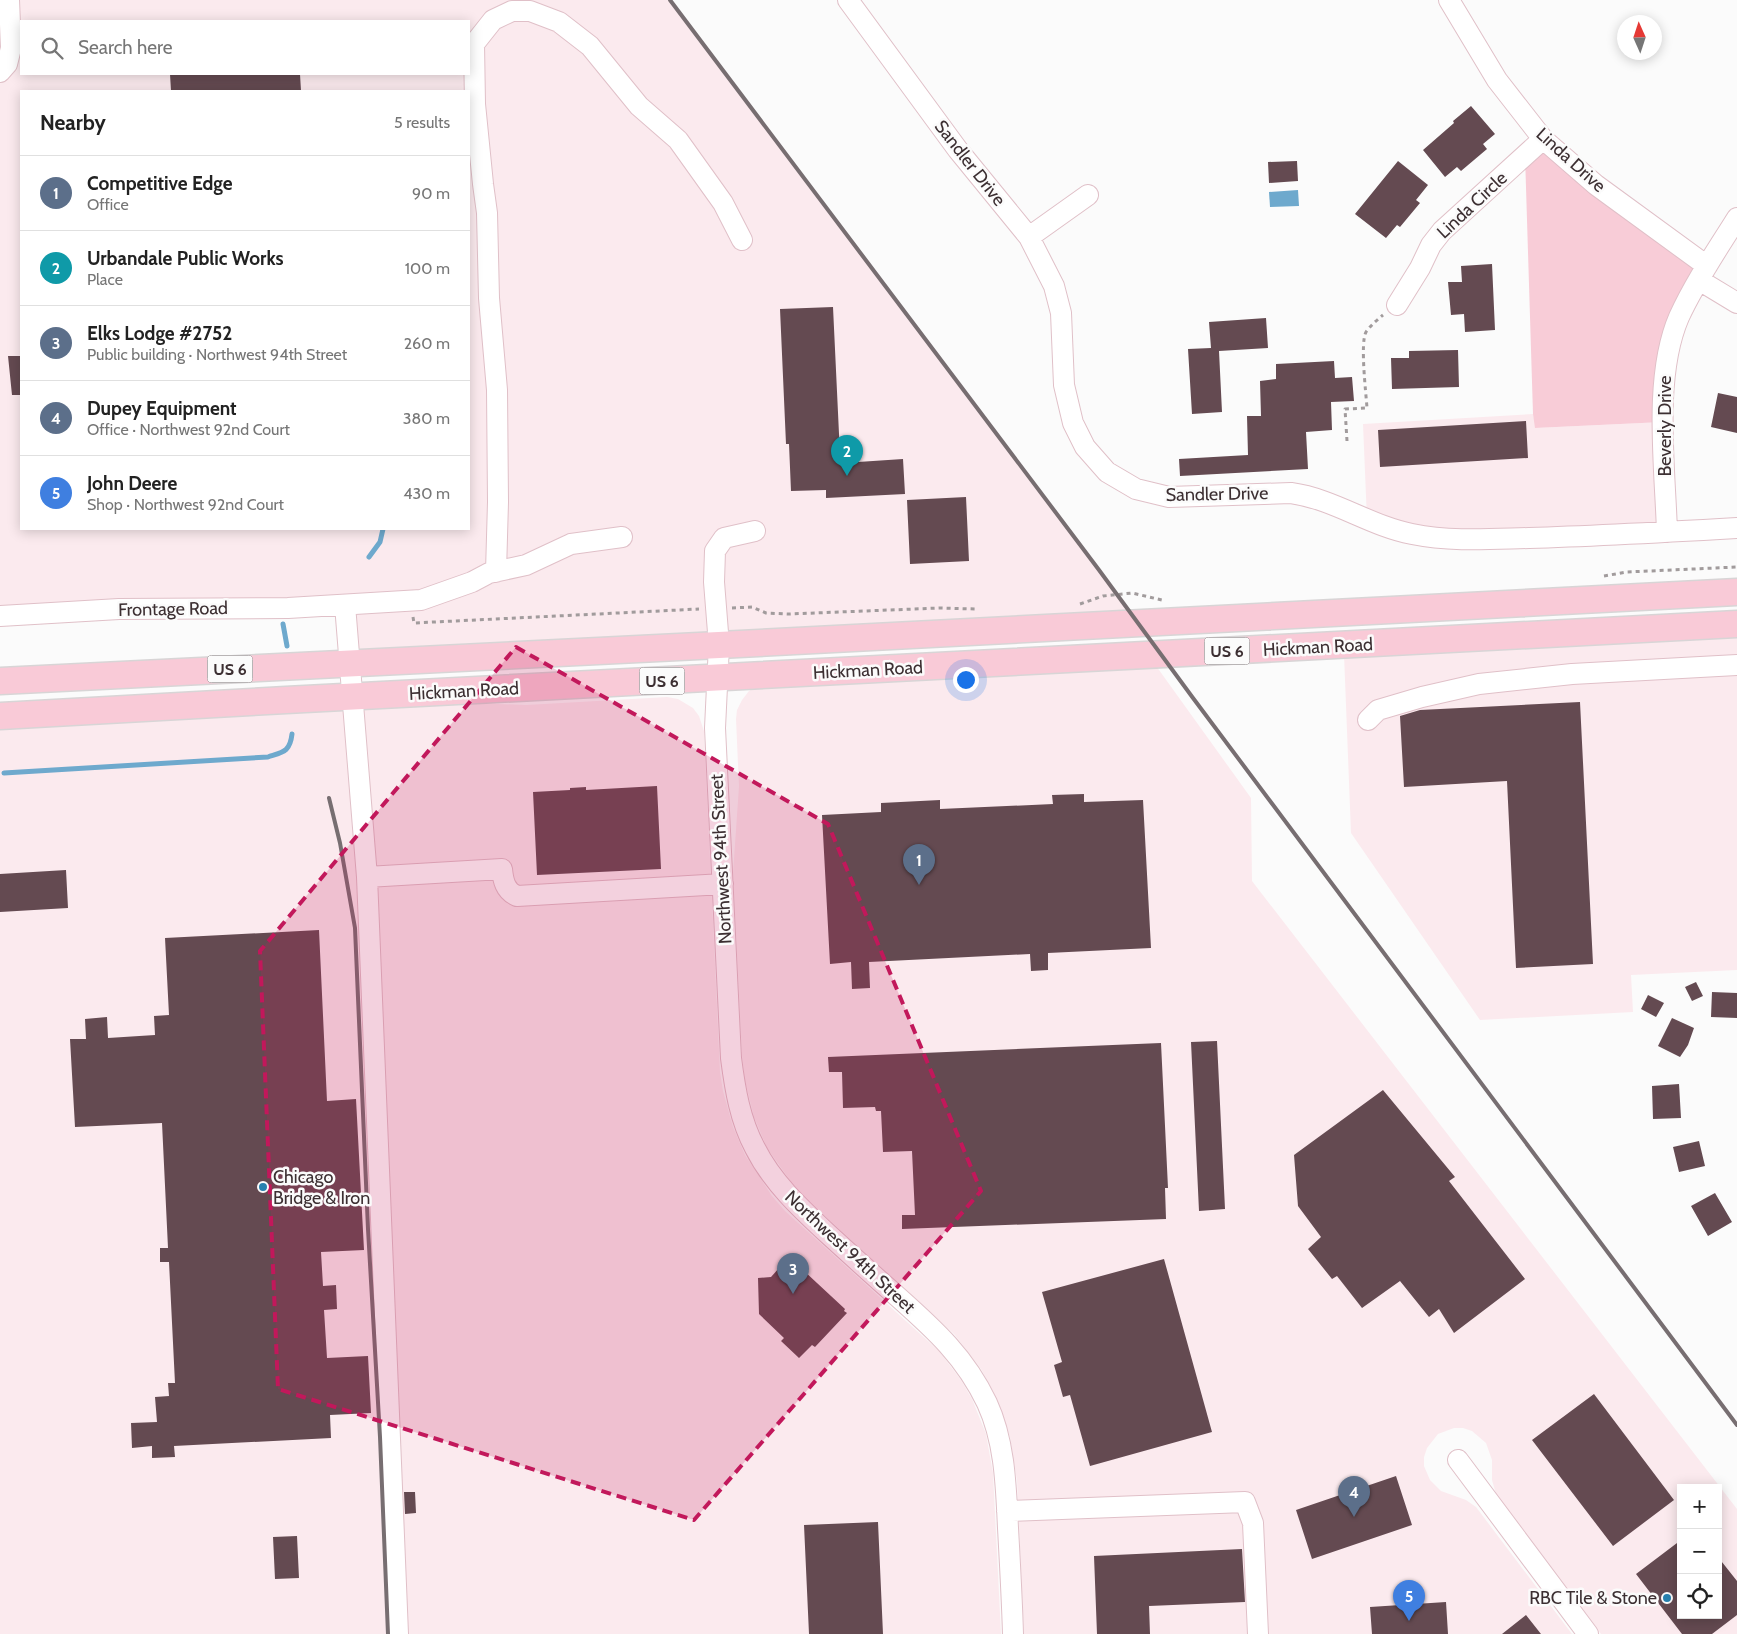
<!DOCTYPE html>
<meta charset="utf-8">
<style>
body{margin:0;font-family:Cabin,sans-serif;background:#f6f6f6;color:#222}
.controls{position:absolute;right:15px;bottom:15px;display:grid;overflow:hidden;border-radius:0px;box-shadow:0 2px 12px #0003}
.controls button{width:45px;height:45px;display:grid;place-items:center;padding:0;border:0;border-bottom:1px solid #e0e0e0;background:#fff;color:#222;font:25px sans-serif}
.compass{position:absolute;left:1617px;top:15px;width:45px;height:45px;border-radius:50%;background:#fff;box-shadow:0 2px 12px #0003;rotate:357deg}
.you{position:absolute;left:965px;top:679px;width:18px;height:18px;margin:-12px;border:4px solid #fff;border-radius:50%;background:#1a73e8;box-shadow:0 0 0 8px #1a73e833}
.badge{display:grid;place-items:center;width:32px;height:32px;border-radius:50%;background:#db2777;color:#fff;font-size:16px;font-weight:700}
.pin{position:absolute;translate:-50% -41px;filter:drop-shadow(0 1px 2px #0008)}
.pin::after{content:'';position:absolute;top:26px;width:18px;height:15px;background:inherit;clip-path:polygon(0 0,100% 0,50% 100%)}
.list{margin:0;padding:0;list-style:none}
h2{display:flex;justify-content:space-between;align-items:center;height:65px;margin:0;padding:0 20px;font-size:21px}
h2 small{font-size:16px;font-weight:400;color:#767676}
.list li{display:grid;grid-template-columns:32px 1fr auto;gap:15px;align-items:center;box-sizing:border-box;height:75px;padding:0 20px;border-top:1px solid #e0e0e0}
.list b{display:block;font-size:19px;white-space:nowrap}
.list p{margin:0;font-size:16px;white-space:nowrap;color:#767676}
.list em{font-size:16px;font-style:normal;color:#767676}
.icon{flex:none;width:28px;height:28px;fill:none;stroke:currentColor;stroke-width:2;stroke-linecap:round;stroke-linejoin:round}
.map{position:relative;flex:none;width:1737px;height:1634px;overflow:hidden}
.search{position:absolute;background:#fff;box-shadow:0 2px 12px #0003;left:20px;top:20px;width:450px;height:55px;display:flex;align-items:center;gap:12px;box-sizing:border-box;padding:0 18px;border-radius:0px;color:#767676;font-size:19px}
.panel{position:absolute;background:#fff;box-shadow:0 2px 12px #0003;left:20px;top:90px;width:450px;height:440px;border-radius:0px}
.map>svg:first-child{display:block}
</style>
<div class="map">
<svg width="1737" height="1634" viewBox="0 0 1737 1634">
<rect width="100%" height="100%" fill="#fbfbfb"/>
<path fill="#fbeaee" fill-rule="evenodd" d="M0,0H670L1138,622L351,663L345,605L0,616ZM21,21H469V74H21ZM21,91H469V529H21Z
M1533,414L1536,428L1663,422L1667,532L1469,539L1367,520L1363,424Z
M1737,634V970L1631,975L1633,1012L1480,1020L1351,833L1344,654Z
M1154,663L1251,798L1252,881L1737,1509V1634H1601L1496,1494L1492,1480V1460L1486,1443L1472,1431L1463,1428H1454L1438,1434L1427,1448L1424,1457V1466L1430,1480L1441,1491L1466,1500L1476,1507L1572,1634H1024L1017,1481L1010,1437L993,1391L981,1369L954,1334L804,1197L792,1183L767,1148L754,1117L745,1081L742,1056L733,873L739,786L736,719L737,710L742,700L749,691L757,686ZM1681,1488H1718V1615H1681Z
M667,697L678,699L693,708L699,716L704,731L720,1072L723,1091L733,1127L745,1155L772,1196L785,1211L939,1351L961,1380L972,1399L986,1434L993,1473L1001,1634H0V726L421,701L526,705Z"/>
<path fill="#f8ccd7" d="M1543,139L1707,266L1679,317L1663,422L1535,428L1533,414L1525,155Z"/>
<path fill="#6ea9cd" d="M1298,190L1299,206L1270,207L1269,192Z"/>
<g fill="none" stroke-linecap="round" stroke-linejoin="round">
<path stroke="#6ea9cd" stroke-width="5" d="M369,557L380,542L383,529
M283,624L287,646
M4,773L268,757C283,752 290,752 292,734"/>
</g>
<path fill="#644a51" d="M170,74H300L301,91H171Z
M1471,106L1495,134L1483,144L1487,149L1461,171L1457,167L1445,177L1423,150L1454,123L1453,121Z
M1297,161L1298,181L1269,183L1268,162Z
M1398,161L1428,185L1416,200L1420,203L1400,227L1397,225L1386,238L1355,214Z
M1492,264L1495,330L1465,332L1464,314L1451,315L1448,282H1462L1461,266Z
M833,307L840,455H858V462L903,459L905,494L826,498V490L791,491L789,444H786L780,309Z
M1266,318L1268,348L1219,351L1222,412L1192,414L1188,349L1211,348L1209,322Z
M1458,350L1459,387L1392,389L1391,358H1409V351Z
M8,356H21V395H12Z
M1334,361L1335,378L1352,377L1354,401L1331,402L1332,430L1306,432L1308,469L1180,476L1179,459L1248,455L1247,416H1261L1260,381L1276,379V364Z
M1718,393L1737,397V433L1711,427Z
M1526,421L1528,458L1380,467L1378,430Z
M966,497L969,561L910,564L907,500Z
M1580,702L1593,964L1516,968L1507,781L1404,787L1400,716L1420,710Z
M657,786L661,869L537,875L533,792L570,790V788L586,787V790Z
M1084,794V802L1143,800L1151,948L1048,953V970L1031,971L1030,954L869,962L870,988L852,989L851,962L830,964L822,815L881,812V803L940,800V809L1053,804L1052,795Z
M66,870L68,908L0,912V874Z
M319,930L327,1101L356,1099L364,1250L321,1252L323,1286L336,1285L337,1309L324,1310L327,1358L368,1356L371,1413L330,1415L331,1438L174,1446L175,1457L152,1458V1446L132,1448L131,1423L157,1422L155,1397L169,1396L168,1383H175L169,1262H160V1248H168L162,1123L75,1127L70,1039H86L85,1019L107,1017L108,1038L155,1035L154,1016L169,1015L165,938Z
M1696,982L1703,996L1692,1001L1685,987Z
M1712,992L1737,993V1018L1711,1017Z
M1648,995L1664,1003L1656,1017L1641,1009Z
M1672,1018L1694,1028L1688,1045L1680,1057L1658,1046Z
M1217,1041L1225,1209L1199,1211L1191,1042Z
M1161,1043L1168,1188H1165L1166,1219L902,1229V1215H915L912,1151L883,1152L881,1111H876L875,1107L843,1108L842,1072H829L828,1057Z
M1679,1084L1681,1118L1653,1119L1652,1086Z
M1383,1090L1455,1177L1449,1181L1525,1279L1454,1333L1439,1309L1429,1317L1400,1281L1362,1308L1337,1276L1332,1279L1308,1249L1321,1237L1298,1206L1294,1155Z
M1699,1141L1705,1166L1679,1172L1673,1147Z
M1715,1193L1732,1222L1708,1236L1691,1206Z
M789,1257L845,1309L844,1311L847,1313L815,1347L812,1345L799,1358L781,1341L784,1338L759,1314L758,1278L771,1277Z
M1164,1259L1212,1432L1090,1466L1070,1395L1063,1397L1054,1365L1062,1362L1042,1292Z
M1594,1394L1674,1500L1613,1546L1532,1440Z
M1396,1476L1412,1525L1312,1559L1296,1510Z
M404,1492H415L416,1513L405,1514Z
M878,1522L883,1634H809L804,1525Z
M297,1536L299,1578L275,1579L273,1537Z
M1681,1540V1615H1718V1557L1737,1581V1615L1712,1634H1682L1636,1574Z
M1242,1549L1245,1602L1149,1606L1150,1634H1097L1094,1556Z
M1446,1602L1448,1634H1372L1370,1607Z
M1526,1615L1541,1634H1502Z"/>
<g fill="none" stroke-linecap="round" stroke-linejoin="round">
<defs>
<path id="minor" d="M848,0L958,150L1029,237L1054,286L1061,313L1064,385L1073,423L1085,447L1107,472L1136,489L1169,497L1291,493C1334,499 1370,526 1412,534C1451,542 1490,539 1529,538C1599,536 1668,532 1737,528
M1449,0L1497,80L1543,139L1596,185L1707,266
M0,72L7,64L11,48L9,0
M1029,237L1088,195
M1699,280L1737,303
M1397,305L1420,268L1431,245L1442,231L1543,139
M755,531L724,538L715,551L714,582L719,645L715,728L731,1058C735,1089 740,1120 755,1148C772,1182 800,1208 828,1234C851,1255 874,1276 898,1297C935,1330 965,1357 987,1403C1005,1442 1006,1486 1008,1528C1010,1564 1012,1599 1013,1634
M1667,532C1665,466 1653,377 1679,317C1695,282 1717,250 1737,218
M496,572L498,502L497,390L489,298L487,213L483,184L475,104L474,44L493,20L512,11H530L559,22L590,46L639,106L678,140L723,203L742,240
M345,605L367,877L502,869C503,880 505,891 517,896L723,884
M0,616L119,609L288,608L421,600L472,582L489,573L526,565L571,544L622,537
M1368,720L1378,710L1422,697L1479,684L1572,674L1737,665
M367,877L398,1634
M1458,1460L1588,1634
M1007,1511L1245,1502L1253,1523L1258,1634"/>
<path id="major" d="M0,681L719,645L1737,592
M0,716L286,700L1737,624"/>
</defs>
<use href="#minor" stroke="#e0c0c8" stroke-width="22"/>
<use href="#major" stroke="#d8d5d6" stroke-width="29"/>
<path stroke="#a19b9c" stroke-width="3" stroke-dasharray="4 4" stroke-linecap="butt" d="M1347,441L1345,409L1367,408C1366,393 1360,343 1366,332C1371,325 1377,320 1383,315
M1604,576L1627,572L1737,567
M1080,604L1103,596L1132,593L1162,600
M732,608L752,607L766,613L789,614L940,608L975,609
M413,617L414,623L699,609"/>
<use href="#minor" stroke="#fff" stroke-width="20"/>
<use href="#major" stroke="#f9cad7" stroke-width="26"/>
<path stroke="#776e71" stroke-width="4" d="M670,0L1099,570L1193,698L1737,1425
M329,798L340,843L355,928L368,1229L380,1437L388,1634"/>
</g>
<path fill="#c2185b" fill-opacity="0.2" stroke="#c2185b" stroke-width="4" stroke-dasharray="10 6" stroke-linejoin="round" d="M516,647L828,824L981,1191L694,1520L278,1389L260,951Z"/>
<g fill="#2781af" stroke="#fbfbfb" stroke-width="2">
<circle cx="263" cy="1187" r="5"/>
<circle cx="1667" cy="1598" r="5"/>
</g>
<g text-anchor="middle" stroke-width="5" stroke-linejoin="round" paint-order="stroke">
<g fill="#fbfbfb" stroke="#756c6e" stroke-width="1">
<rect x="1204.5" y="637.5" width="45" height="27" rx="4"/>
<rect x="207.5" y="655.5" width="45" height="27" rx="4"/>
<rect x="639.5" y="667.5" width="45" height="27" rx="4"/>
</g>
<g font-size="16" font-weight="bold" fill="#3c2f32">
<text x="1227" y="657">US 6</text>
<text x="230" y="675">US 6</text>
<text x="662" y="687">US 6</text>
</g>
<g font-size="18" fill="#3c2f32" stroke="#fbfbfb">
<text transform="translate(1571 160) rotate(42)" y="6">Linda Drive</text>
<text transform="translate(970 163) rotate(52)" y="6">Sandler Drive</text>
<text transform="translate(1472 205) rotate(-43)" y="6">Linda Circle</text>
<text transform="translate(1665 426) rotate(-90)" y="6">Beverly Drive</text>
<text transform="translate(1217 494) rotate(-1)" y="6">Sandler Drive</text>
<text transform="translate(173 609) rotate(-1)" y="6">Frontage Road</text>
<text transform="translate(1318 647) rotate(-3)" y="6">Hickman Road</text>
<text transform="translate(868 670) rotate(-3)" y="6">Hickman Road</text>
<text transform="translate(464 691) rotate(-3)" y="6">Hickman Road</text>
<text transform="translate(721 859) rotate(-93)" y="6">Northwest 94th Street</text>
<text transform="translate(850 1252) rotate(43)" y="6">Northwest 94th Street</text>
</g>
<g font-size="18" fill="#3c2f32" stroke="#fbfbfb" text-anchor="start">
<text x="273" y="1183">Chicago<tspan x="273" dy="21">Bridge &amp; Iron</tspan></text>
<text x="1657" y="1604" text-anchor="end">RBC Tile &amp; Stone</text>
</g>
</g>
</svg>
<div class="controls">
<button>+</button>
<button>−</button>
<button><svg class="icon" aria-label="locate" viewBox="0 0 24 24"><circle cx="12" cy="12" r="6"/><path d="M12 2v4M12 18v4M2 12h4M18 12h4"/></svg></button>
</div>
<svg class="compass" viewBox="-18 -18 36 36"><path d="M0-13l5 13h-10z" fill="#e53935"/><path d="M0 13l5-13h-10z" fill="#767676"/></svg>
<div class="you"></div>
<div class="pin badge" style="left:919px;top:885px;background:#5c6f8a">1</div>
<div class="pin badge" style="left:847px;top:476px;background:#0f9aa8">2</div>
<div class="pin badge" style="left:793px;top:1294px;background:#5c6f8a">3</div>
<div class="pin badge" style="left:1354px;top:1517px;background:#5c6f8a">4</div>
<div class="pin badge" style="left:1409px;top:1621px;background:#3f7fe0">5</div>
<div class="search"><svg class="icon" aria-label="search" viewBox="0 0 24 24"><circle cx="10" cy="10" r="6"/><path d="M15 15l6 6"/></svg>Search here</div>
<section class="panel">
<h2>Nearby<small>5 results</small></h2>
<ul class="list">
<li><span class="badge" style="background:#5c6f8a">1</span><div><b>Competitive Edge</b><p>Office</p></div><em>90 m</em></li>
<li><span class="badge" style="background:#0f9aa8">2</span><div><b>Urbandale Public Works</b><p>Place</p></div><em>100 m</em></li>
<li><span class="badge" style="background:#5c6f8a">3</span><div><b>Elks Lodge #2752</b><p>Public building · Northwest 94th Street</p></div><em>260 m</em></li>
<li><span class="badge" style="background:#5c6f8a">4</span><div><b>Dupey Equipment</b><p>Office · Northwest 92nd Court</p></div><em>380 m</em></li>
<li><span class="badge" style="background:#3f7fe0">5</span><div><b>John Deere</b><p>Shop · Northwest 92nd Court</p></div><em>430 m</em></li>
</ul>
</section>
</div>
